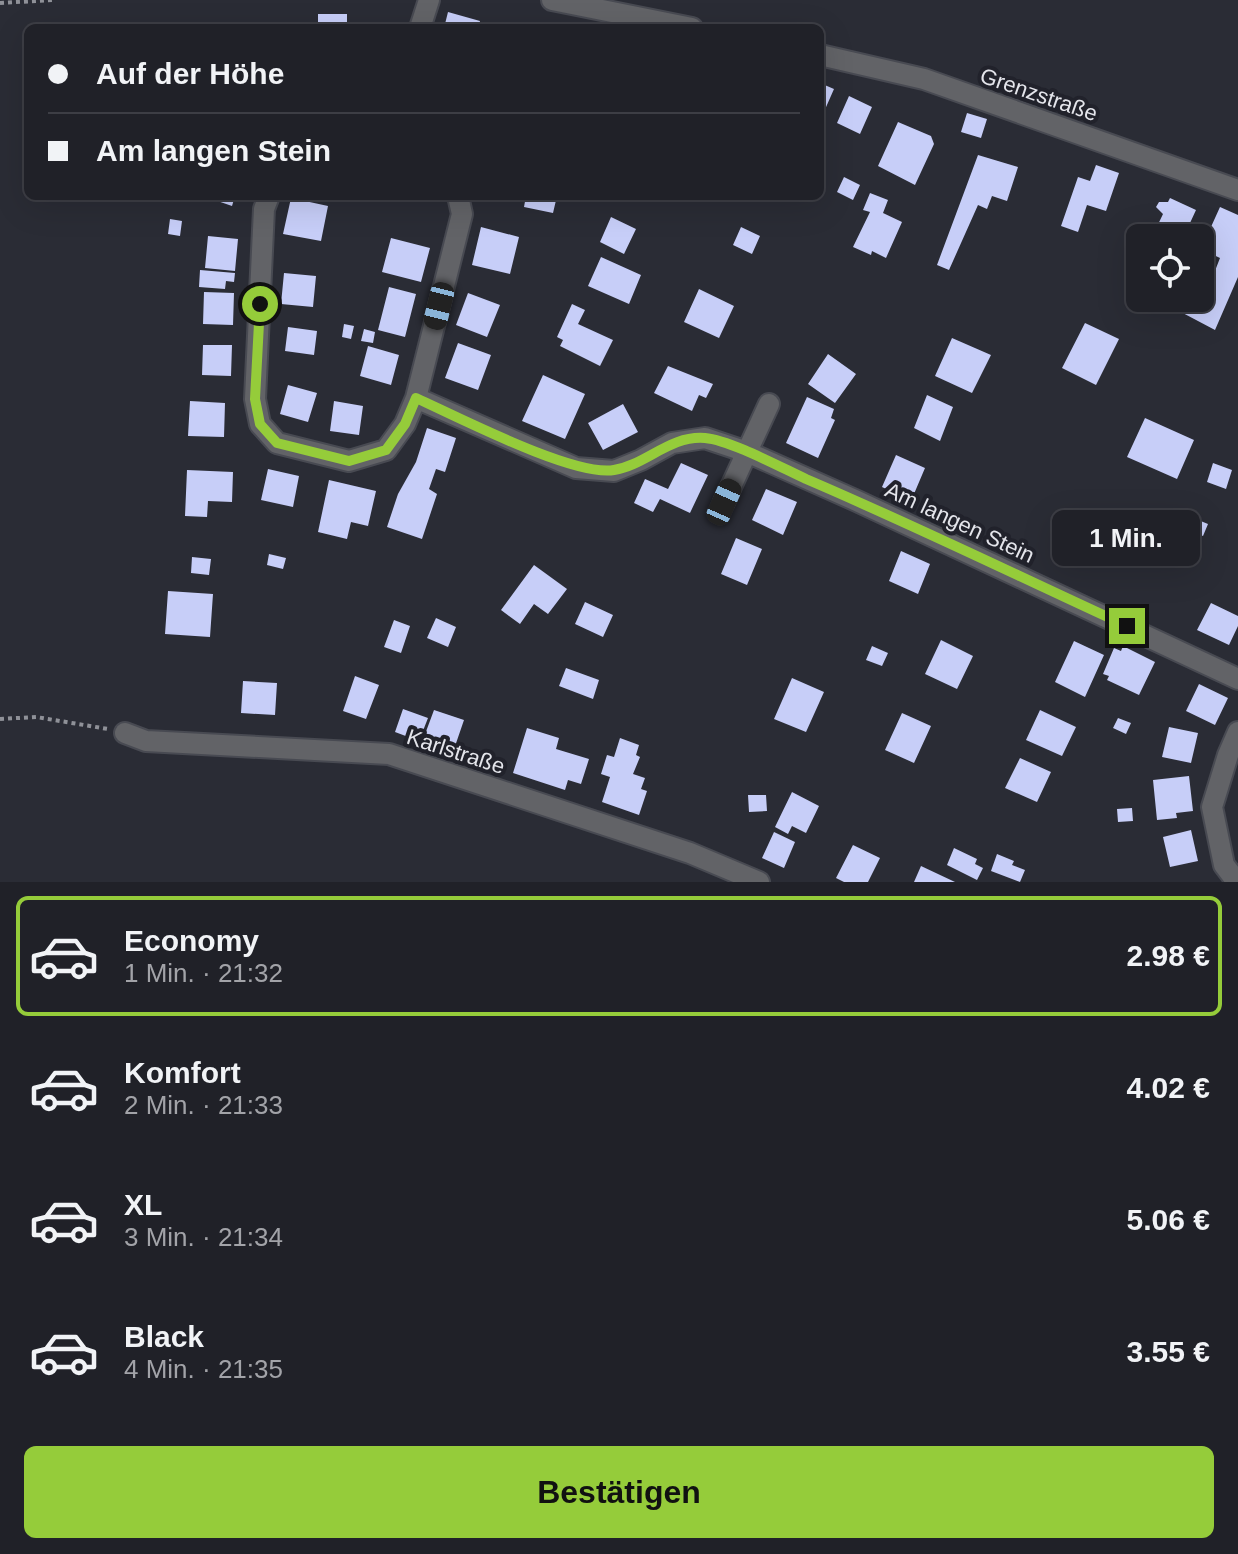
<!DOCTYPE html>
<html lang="de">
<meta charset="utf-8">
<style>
:root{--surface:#202128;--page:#282930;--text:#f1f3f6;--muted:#a2a3a8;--line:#3d3e45;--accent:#95cc3a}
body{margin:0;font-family:Arial,sans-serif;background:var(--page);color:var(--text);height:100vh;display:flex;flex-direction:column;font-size:30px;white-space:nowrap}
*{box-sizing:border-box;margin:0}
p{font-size:26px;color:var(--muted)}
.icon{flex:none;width:44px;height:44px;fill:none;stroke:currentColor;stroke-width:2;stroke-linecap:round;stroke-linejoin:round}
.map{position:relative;height:882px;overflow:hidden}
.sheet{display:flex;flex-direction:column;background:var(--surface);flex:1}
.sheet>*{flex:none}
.hud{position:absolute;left:24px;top:24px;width:800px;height:176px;border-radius:12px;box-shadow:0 8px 32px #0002,0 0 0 2px var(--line);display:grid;align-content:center;height:176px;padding:0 24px;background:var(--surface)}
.tools{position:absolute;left:1126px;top:224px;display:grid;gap:16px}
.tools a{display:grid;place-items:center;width:88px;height:88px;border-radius:12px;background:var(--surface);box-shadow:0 8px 32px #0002,0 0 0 2px var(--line);font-size:40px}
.end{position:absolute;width:36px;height:36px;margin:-18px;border:10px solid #95cc3a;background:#111;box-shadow:0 0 0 4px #111}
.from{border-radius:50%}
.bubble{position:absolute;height:56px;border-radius:12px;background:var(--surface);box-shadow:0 8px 32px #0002,0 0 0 2px var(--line);font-size:26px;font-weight:700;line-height:56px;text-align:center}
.car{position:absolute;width:24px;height:48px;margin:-24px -12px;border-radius:10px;box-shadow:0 0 6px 2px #0007;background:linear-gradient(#222 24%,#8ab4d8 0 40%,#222 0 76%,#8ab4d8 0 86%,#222 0)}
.hud b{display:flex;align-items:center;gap:28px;height:76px;font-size:30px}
.hud b+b{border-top:2px solid var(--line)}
.hud i{width:20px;height:20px;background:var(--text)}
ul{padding:14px 0 0;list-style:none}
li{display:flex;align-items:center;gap:24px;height:120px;margin:0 16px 12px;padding:0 8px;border:4px solid transparent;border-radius:12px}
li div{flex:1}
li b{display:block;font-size:30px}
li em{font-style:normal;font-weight:700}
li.on{border-color:var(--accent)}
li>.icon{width:72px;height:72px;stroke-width:1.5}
.action{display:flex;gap:16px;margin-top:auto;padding:16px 24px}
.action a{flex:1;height:92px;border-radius:12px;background:var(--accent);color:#111;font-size:32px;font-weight:700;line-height:92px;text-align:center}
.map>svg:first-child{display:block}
.building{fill:#c7cef8}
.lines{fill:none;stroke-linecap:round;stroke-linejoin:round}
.minor-casing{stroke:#484a52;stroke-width:24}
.path{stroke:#8f9198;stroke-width:4;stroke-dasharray:4 4;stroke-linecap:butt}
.minor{stroke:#626367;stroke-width:20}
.route{stroke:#95cc3a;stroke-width:10}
.labels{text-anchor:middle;stroke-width:8;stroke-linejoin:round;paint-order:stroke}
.street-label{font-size:22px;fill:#e4e5eb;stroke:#21222b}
</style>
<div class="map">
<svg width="1238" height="882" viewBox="0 0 1238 882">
<rect width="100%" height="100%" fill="#2a2c35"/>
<path class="building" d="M448,12L480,21L478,28H444Z
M318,14H347V28H318Z
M820,83L834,89L823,114L820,113Z
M849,96L872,107L860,134L837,123Z
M967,113L987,119L981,138L961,132Z
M898,122L931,136L934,144L915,185L878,166Z
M978,155L1018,167L1007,201L992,196L987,209L978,205L949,270L937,265Z
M1096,165L1119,173L1106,211L1087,205L1078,232L1061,226L1078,177L1090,181Z
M844,177L860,185L853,200L837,192Z
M870,193L888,200L883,213L902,222L886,258L872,251L871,255L853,247L870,212L863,210Z
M203,196H235L232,206Z
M526,196H557L553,213L524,207Z
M291,198L328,206L321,241L283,234Z
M1170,198L1196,210L1190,223L1193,225L1187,237L1184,235L1183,238H1155L1152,237L1163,214L1156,207L1159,202H1168Z
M1220,207L1238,215V277L1215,330L1179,311L1184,298H1200V270L1213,276L1220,258L1201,249Z
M611,217L636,229L624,254L600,242Z
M170,219L182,221L180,236L168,234Z
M481,227L519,237L510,274L472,265Z
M741,227L760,236L752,254L733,245Z
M208,236L238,239L235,271L205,268Z
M391,238L430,248L421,282L382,272Z
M601,257L641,275L629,304L588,286Z
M200,270L235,273L234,282L226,281L225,289L199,287Z
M284,273L316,276L313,307L281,304Z
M389,287L416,294L405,337L378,330Z
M699,289L734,306L719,338L684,322Z
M204,292L234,293L233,325L203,324Z
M468,293L500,305L487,337L456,325Z
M572,304L585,310L578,324L613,340L600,366L560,346L563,340L557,337Z
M1085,323L1119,339L1096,385L1062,368Z
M344,324L354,326L351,339L342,337Z
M288,327L317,331L314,355L285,351Z
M364,329L375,332L373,343L361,341Z
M952,338L991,355L972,393L935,376Z
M458,343L491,355L478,390L445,378Z
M203,345H232L231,376L202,375Z
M368,346L399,355L391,385L360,376Z
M828,354L856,374L835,403L808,384Z
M668,366L713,384L706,398L699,395L692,411L654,393Z
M543,375L585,394L565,439L522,421Z
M288,385L317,393L308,422L280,414Z
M927,395L953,407L940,441L914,428Z
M807,397L834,409L831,418L835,420L818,458L786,443Z
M190,401L225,403L224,437L188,436Z
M334,401L363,406L359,435L330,431Z
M623,404L638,432L603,450L588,423Z
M1145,418L1194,440L1177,479L1127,457Z
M427,428L456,438L445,472L436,469L429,489L437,494L422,539L387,527L398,494L416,462Z
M896,455L925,468L911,501L882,487Z
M681,463L708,475L690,513L660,499L653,512L634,503L645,479L668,489Z
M1213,463L1232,470L1226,489L1207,482Z
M268,469L299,476L293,507L261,500Z
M187,470L233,472L232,502L208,501L207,517L185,516Z
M329,480L376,491L368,526L351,522L347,539L318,532Z
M766,489L797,502L783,535L752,520Z
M1186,515L1208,524L1203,536L1181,527Z
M736,538L762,549L747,585L721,574Z
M901,551L930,564L918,594L889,581Z
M269,554L286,558L283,569L267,565Z
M192,557L211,559L209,575L191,573Z
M534,565L567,589L548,614L534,604L520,624L501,610Z
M168,591L213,594L210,637L165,634Z
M585,602L613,615L603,637L575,624Z
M1211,603L1238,616V626L1229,645L1197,630Z
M436,618L456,627L448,647L427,638Z
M394,620L410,626L401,653L384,647Z
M941,640L973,656L957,689L925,674Z
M1074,641L1104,655L1085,697L1055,682Z
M872,646L888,653L882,666L866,660Z
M1123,646L1155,662L1139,695L1107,680L1109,676L1103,674L1114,648L1121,651Z
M566,668L599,680L593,699L559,686Z
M355,676L379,685L366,719L343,711Z
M792,678L824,692L806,732L774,719Z
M243,681L277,683L275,715L241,713Z
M1199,684L1228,698L1215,725L1186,711Z
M403,709L428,718L419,741L395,732Z
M434,710L464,720L452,755L421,745Z
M1040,710L1076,727L1062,756L1026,740Z
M902,713L931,726L914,763L885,750Z
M1118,718L1131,723L1126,734L1113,728Z
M1169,727L1198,733L1191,763L1162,757Z
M527,728L559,738L556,749L589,759L581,784L568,780L565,790L513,773Z
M620,738L639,745L636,755L640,757L633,774L645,778L641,789L647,791L639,815L602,802L610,777L601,774L607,755L614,757Z
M1020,758L1051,772L1037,802L1005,788Z
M1189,776L1193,811L1176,813L1177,818L1157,820L1153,780Z
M792,792L819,806L806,833L792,826L788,834L775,827Z
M748,795H766L767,811L749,812Z
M1132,808L1133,821L1118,822L1117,809Z
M1191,830L1198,861L1170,867L1163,837Z
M774,832L795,842L784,868L762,858Z
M853,845L880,858L868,882H844L836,878Z
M954,848L977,859L975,864L983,868L977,880L947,865Z
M997,854L1014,861L1012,865L1025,870L1020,882L991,871Z
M921,866L955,882H914Z"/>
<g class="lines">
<defs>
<path id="minor" d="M552,0L692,28
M420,28L429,0
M820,55L924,79L1238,190
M269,196L264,209L255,399L260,424L277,443L349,461L386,450L405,424L416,398L462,214L458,196
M416,398L576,468L614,471L641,460L672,443L705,438L747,452L857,501L1238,679
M724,502L769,404
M125,733L146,741L389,754L690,853L759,882
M1237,882L1224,865L1212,807L1228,755L1238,732"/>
</defs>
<use href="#minor" class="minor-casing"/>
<path class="path" d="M0,3L53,0
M0,719L36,717L108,729"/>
<use href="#minor" class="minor"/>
</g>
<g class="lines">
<path class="route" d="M260,304L255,399L260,424L277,443L349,461L386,450L405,424L416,398C458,417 574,477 614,470C646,465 670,435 705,438C730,440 782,468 806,479C914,525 1020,577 1127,626"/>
</g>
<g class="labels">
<g class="street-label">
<text transform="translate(1039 94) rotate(19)" y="8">Grenzstraße</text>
<text transform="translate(960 522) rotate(25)" y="8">Am langen Stein</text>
<text transform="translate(456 751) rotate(18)" y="8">Karlstraße</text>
</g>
</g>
</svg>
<div class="tools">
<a><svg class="icon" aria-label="locate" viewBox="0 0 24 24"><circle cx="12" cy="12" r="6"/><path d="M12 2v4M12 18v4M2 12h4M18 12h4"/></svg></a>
</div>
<i class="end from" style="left:260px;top:304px"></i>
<i class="end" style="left:1127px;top:626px"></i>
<div class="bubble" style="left:1052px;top:510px;width:148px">1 Min.</div>
<i class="car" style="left:439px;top:306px;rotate:194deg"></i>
<i class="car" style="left:724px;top:502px;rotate:24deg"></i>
<div class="hud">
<b><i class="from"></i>Auf der Höhe</b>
<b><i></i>Am langen Stein</b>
</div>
</div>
<section class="sheet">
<ul>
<li class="on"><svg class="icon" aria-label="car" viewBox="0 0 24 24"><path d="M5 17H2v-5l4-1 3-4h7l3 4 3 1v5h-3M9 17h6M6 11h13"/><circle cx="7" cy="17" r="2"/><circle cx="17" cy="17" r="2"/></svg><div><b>Economy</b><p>1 Min. · 21:32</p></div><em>2.98 €</em></li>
<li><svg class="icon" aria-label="car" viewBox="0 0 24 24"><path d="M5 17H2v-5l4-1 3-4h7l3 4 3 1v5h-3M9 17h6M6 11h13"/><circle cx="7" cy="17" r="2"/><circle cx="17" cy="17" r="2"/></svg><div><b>Komfort</b><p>2 Min. · 21:33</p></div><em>4.02 €</em></li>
<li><svg class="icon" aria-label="car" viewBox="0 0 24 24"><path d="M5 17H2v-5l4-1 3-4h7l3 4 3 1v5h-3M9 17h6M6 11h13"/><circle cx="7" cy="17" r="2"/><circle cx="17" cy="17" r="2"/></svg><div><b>XL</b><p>3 Min. · 21:34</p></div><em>5.06 €</em></li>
<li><svg class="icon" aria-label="car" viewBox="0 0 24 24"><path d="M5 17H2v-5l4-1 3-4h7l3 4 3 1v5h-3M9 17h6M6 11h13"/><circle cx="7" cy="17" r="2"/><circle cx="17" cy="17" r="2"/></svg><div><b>Black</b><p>4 Min. · 21:35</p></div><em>3.55 €</em></li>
</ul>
<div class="action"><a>Bestätigen</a></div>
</section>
